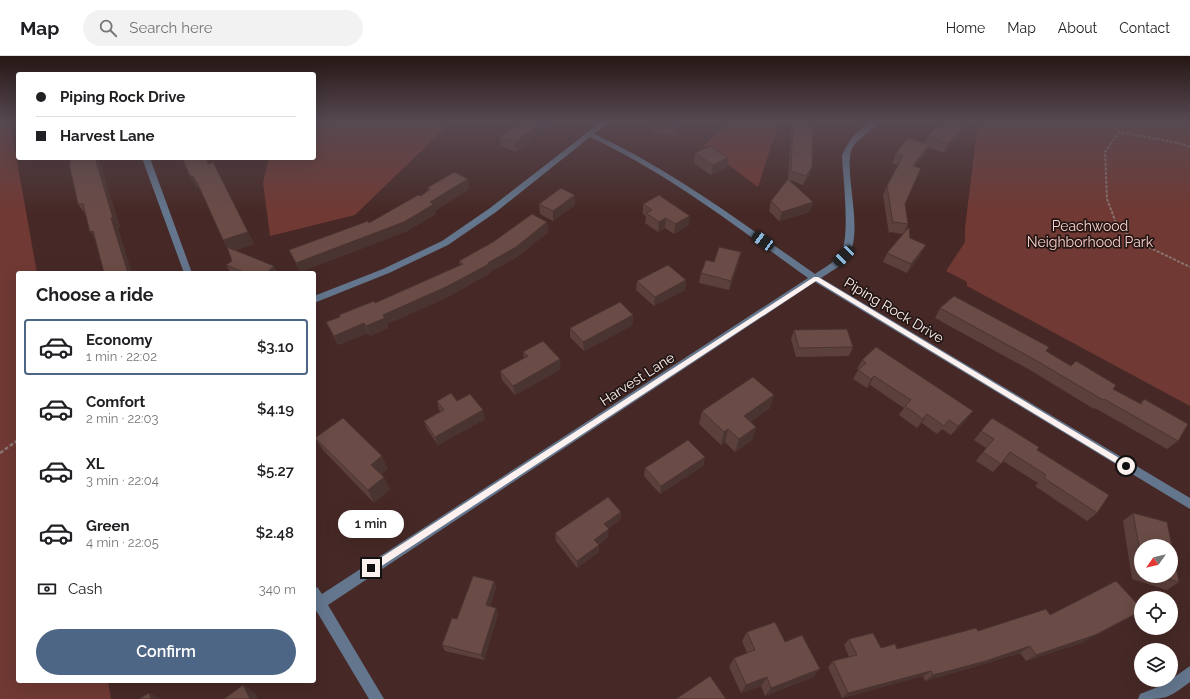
<!DOCTYPE html>
<meta charset="utf-8">
<style>
:root{--surface:#fff;--page:#f2f2f2;--text:#202124;--muted:#757577;--line:#e0e0e0;--accent:#4e6685}
body{margin:0;font-family:Raleway,sans-serif;background:var(--page);color:var(--text);height:100vh;display:flex;flex-direction:column;font-size:15px;white-space:nowrap}
*{box-sizing:border-box;margin:0}
p{font-size:13px;color:var(--muted)}
.icon{flex:none;width:22px;height:22px;fill:none;stroke:currentColor;stroke-width:2;stroke-linecap:round;stroke-linejoin:round}
.map{position:relative;flex:1;overflow:hidden}
.side{position:absolute;left:16px;top:215px;width:300px;height:412px;display:flex;flex-direction:column;background:var(--surface);border-radius:4px;box-shadow:0 4px 16px #0002}
.side>*{flex:none}
.banner{position:absolute;left:16px;top:16px;width:300px;height:88px;border-radius:4px;box-shadow:0 4px 16px #0002;display:grid;align-content:center;height:88px;padding:0 20px;background:var(--surface)}
.needle{width:26px;rotate:236deg}
.buttons{position:absolute;left:1134px;top:483px;display:grid;gap:8px}
.buttons a{display:grid;place-items:center;width:44px;height:44px;border-radius:50%;background:var(--surface);box-shadow:0 4px 16px #0002;font-size:20px}
.end{position:absolute;width:18px;height:18px;margin:-9px;border:5px solid #fdf1ef;background:#111;box-shadow:0 0 0 2px #111}
.from{border-radius:50%}
.bubble{position:absolute;height:28px;border-radius:14px;background:var(--surface);box-shadow:0 4px 16px #0002;font-size:13px;font-weight:600;line-height:28px;text-align:center}
.car{position:absolute;width:12px;height:24px;margin:-12px -6px;border-radius:5px;box-shadow:0 0 3px 1px #0007;background:linear-gradient(#222 24%,#8ab4d8 0 40%,#222 0 76%,#8ab4d8 0 86%,#222 0)}
.banner b{display:flex;align-items:center;gap:14px;height:38px;font-size:15px}
.banner b+b{border-top:1px solid var(--line)}
.banner i{width:10px;height:10px;background:var(--text)}
ul{padding:0;list-style:none}
li{display:flex;align-items:center;gap:12px;height:56px;margin:0 8px 6px;padding:0 12px;border:2px solid transparent;border-radius:4px}
li div{flex:1}
li b{display:block;font-size:15px}
li em{font-style:normal;font-weight:600}
li.selected{border-color:var(--accent)}
li>.icon{width:36px;height:36px;stroke-width:1.5}
h2{padding:0 20px;font-size:18px;line-height:48px}
.pay{display:flex;align-items:center;gap:10px;height:44px;padding:0 20px;font-size:15px}
.pay p{margin-inline-start:auto}
.cta{display:flex;gap:8px;margin-top:auto;padding:8px 20px}
.cta a{flex:1;height:46px;border-radius:24px;background:var(--accent);color:#fff;font-size:16px;font-weight:600;line-height:46px;text-align:center}
header{display:flex;align-items:center;gap:24px;box-sizing:border-box;height:56px;padding:0 20px;background:var(--surface);border-bottom:1px solid var(--line)}
header strong{font-size:19px}
nav{display:flex;gap:22px;margin-inline-start:auto;font-size:14px}
.search{width:280px;height:36px;background:var(--page);display:flex;align-items:center;gap:10px;box-sizing:border-box;padding:0 14px;border-radius:22px;color:var(--muted);font-size:15px}
.map>svg:first-child{display:block}
.green{fill:#703933}
.lines{fill:none;stroke-linecap:round;stroke-linejoin:round}
.path-far1{stroke:#8a7471;stroke-width:2;stroke-dasharray:3 1.5;stroke-linecap:butt}
.path{stroke:#8a7471;stroke-width:2.5;stroke-dasharray:4 2;stroke-linecap:butt}
.minor{fill:#63768d;fill-rule:evenodd}
.wall{fill:#5b403c;fill-rule:evenodd}
.shaded-wall{fill:#4a3431}
.building{fill:#6a4b46;stroke:#4a3431}
.route{fill:#fdf1ef}
.labels{text-anchor:middle;stroke-width:3.5;stroke-linejoin:round;paint-order:stroke}
.park-label{font-size:14px;fill:#fbd0c9;stroke:#231614}
.street-label{font-size:14px;fill:#fdf1ef;stroke:#231614}
</style>
<header>
<strong>Map</strong>
<div class="search"><svg class="icon" aria-label="search" viewBox="0 0 24 24"><circle cx="10" cy="10" r="6"/><path d="M15 15l6 6"/></svg>Search here</div>
<nav><a>Home</a><a>Map</a><a>About</a><a>Contact</a></nav>
</header>
<div class="map">
<svg width="1190" height="643" viewBox="0 0 1190 643">
<rect width="100%" height="100%" fill="#462926"/>
<path class="green" d="M0,66H10L37,217H18V625H108L111,643H0Z
M314,66H451L355,159L270,180L263,127L269,102H314Z
M728,66H779L758,131L703,90Z
M978,66H1190V350L967,230V226L946,215L965,186V172Z"/>
<g class="lines">
<path class="path-far1" d="M1110,66L1119,76
M1190,91L1183,88L1119,76L1105,96L1107,143L1118,172L1140,187L1190,211"/>
<path class="path" d="M0,397L18,384"/>
<path class="minor" d="M601,66H608L594,78C674,115 743,168 815,218C823,212 834,207 840,199C851,183 843,122 842,100C847,86 862,66 878,66C871,78 852,83 850,100C847,128 863,177 848,201C842,210 830,216 821,222L1190,442V453L815,226L328,549L384,643H369L314,551V530L318,532L322,538L808,222C738,172 669,118 590,81L496,156L448,189L389,217L314,247V240L383,213L442,185L490,152Z
M142,102H150L192,217H184Z
M1190,610V626C1167,643 1167,643 1138,643L1140,638L1163,629Z"/>
</g>
<path class="wall" d="M520,66H556L516,96L501,90L500,81Z
M654,66H679L675,80L653,77Z
M793,66H822L813,76L812,111L809,120L803,129L790,124L810,156L779,165L769,155L771,145L788,123L791,74Z
M964,75L944,97L928,91L925,98L915,110L917,122L905,148L908,168L905,175L910,182L921,198L907,217L883,206L887,197L903,178L890,176L889,178L883,139L887,130L898,109L892,107L896,97L925,87L928,80Z
M695,97L727,112L711,119L694,107Z
M69,102H98L120,171L94,182L85,158L78,148Z
M208,107L254,188L234,194L278,217H231L226,209L232,205L228,192L223,184L203,137L202,138L198,131L197,132L190,120Z
M427,132L469,133L435,155L436,158L407,175L300,216L289,194L369,167L421,140L428,135Z
M539,148L575,149L553,165L540,158Z
M643,148L689,169L674,178L665,172L658,176L645,167L646,160L643,158Z
M547,166L548,176L517,201L490,216V217L450,240L387,268L388,272L370,280L368,277L338,289L331,276L326,266L375,247L460,209L459,205Z
M741,196L739,206L729,234L699,227L701,217L714,206Z
M686,224L685,234L654,250L636,234L637,225Z
M940,252L1046,295L1071,310L1139,348L1144,343L1178,385L1167,393L1095,352L1094,353L1030,314L935,262Z
M633,269L584,295L570,281V272Z
M794,274L853,291L849,300L796,301L791,283Z
M523,296L561,313L515,339L502,324L500,315L524,302Z
M862,304L973,355L966,364L951,379L942,373L937,378L922,367L917,372L899,359L904,352L870,329L867,332L853,323L858,314L857,313Z
M437,345H457L485,363L438,389L427,373L424,365L441,355L439,354Z
M770,352L750,366L756,371L752,384L735,396L725,386L721,389L699,368L702,355Z
M981,375L1037,394L1097,457L1087,465L1035,430L1038,427L1003,405L993,416L976,405L986,392L974,384Z
M315,382L388,413L381,418L390,433L374,447L323,394Z
M705,401L703,410L660,438L644,420L645,412Z
M621,456L620,464L608,473V481L598,489L599,496L577,512L556,485L555,477Z
M1133,457L1179,526L1167,534L1132,523L1123,465ZM1141,490L1171,520H1141Z
M494,525L496,532L490,550L496,552L498,558L484,604L445,595L442,589L457,563Z
M1050,559L1084,586L1026,605L1020,597L977,610L925,625L923,620L842,642L828,611L833,605L849,601L844,589L849,583L881,592L897,593Z
M747,576L785,586L820,613L813,621L765,640L761,630L741,637L729,611L734,602L747,597L742,585Z"/>
<path class="shaded-wall" d="M543,66H556L516,96L515,86Z
M678,66H679L675,80L676,70Z
M816,66H822L811,78L813,69Z
M968,66L964,75L944,97L948,88Z
M929,89L925,98L909,119L913,110Z
M95,102H98L120,171L118,172L132,217H127Z
M728,102L727,112L711,119L713,109Z
M812,111L809,120L803,129L806,120Z
M219,118L254,188L230,196L223,184Z
M190,120H193L197,126L204,137L202,138L198,131L197,132Z
M468,123L469,133L435,155L436,158L407,175L300,216L296,207L430,146Z
M575,139V149L553,165V155Z
M813,146L810,156L779,165L782,156Z
M690,160L689,169L674,178L675,168Z
M666,162L665,172L658,176L659,166Z
M547,166L548,176L517,201L490,216V217L450,240L387,268L388,272L370,280L366,270L383,259L488,207Z
M93,175L97,186L90,176Z
M926,189L921,198L907,217L911,208Z
M741,196L739,206L729,234L731,225Z
M274,210L278,217H266Z
M686,224L685,234L654,250L655,241Z
M633,259V269L584,295L583,286Z
M364,267L368,277L338,289L334,280Z
M560,303L561,313L515,339L513,330Z
M874,320L870,329L867,332L871,323Z
M774,339L770,352L740,373L744,360Z
M483,354L485,363L438,389L435,381Z
M973,355L966,364L951,379L958,370Z
M927,358L922,367L917,372L923,363Z
M756,371L752,384L735,396L739,383Z
M728,373L725,386L721,389L724,376Z
M382,400L388,413L378,421L371,409Z
M705,401L703,410L660,438L661,430Z
M384,421L390,433L374,447L368,434Z
M621,456L620,464L604,476V468Z
M609,473L608,481L594,491V484Z
M599,489V496L577,512V505Z
M494,525L496,532L489,556L486,549Z
M496,552L498,558L484,604L481,599Z
M1131,561L1084,586L1026,605L1036,599Z
M1030,590L1020,597L977,610L925,625L933,619Z
M820,613L813,621L765,640L771,632Z
M931,615L923,620L842,642L848,637Z
M767,621L761,630L741,637L746,629Z
M243,629L255,637L258,643H250Z
M149,637L160,642V643H151Z"/>
<path class="building" d="M520,66H543L515,86L500,81Z
M654,66H678L676,70L654,67Z
M793,66H816L813,69L812,111L806,120L791,115Z
M942,66H968L948,88L928,80Z
M908,82L929,89L913,110L921,112L905,148L908,168L894,166L893,168L887,130L903,100L896,97Z
M710,90L728,102L713,109L695,97Z
M69,102H95L113,162H111L127,214V217H104L93,175L90,176L83,148H78L69,108H71Z
M182,102H206L208,108L213,106L248,176L223,184L197,126H196L193,120H190Z
M454,116L468,123L430,146L434,148L404,166L296,207L289,194L368,165L369,167L418,139L421,140L430,133L427,132Z
M788,123L813,146L782,156L771,145Z
M561,132L575,139L553,155L539,148Z
M659,139L690,160L675,168L666,162L659,166L646,157L652,154L643,148Z
M532,158L547,166L516,191L488,207L489,208L448,230L383,259L385,262L366,270L364,267L334,280L326,266L340,261L339,259L374,245L375,247L463,208L459,205L493,186Z
M909,171L910,182L926,189L911,208L887,197Z
M227,191L274,210L266,217H246L226,209L232,205Z
M719,191L741,196L731,225L701,217L706,204L714,206Z
M668,209L686,224L655,241L637,225Z
M954,240L1049,291L1046,295L1071,310L1076,305L1116,329L1113,333L1141,348L1144,343L1188,368L1178,385L1104,343L1103,344L1037,305L940,252Z
M620,246L633,259L583,286L570,272Z
M847,273L853,291L799,292L794,274Z
M543,285L560,303L513,330L500,315L528,300L523,296Z
M876,291L973,355L958,370L949,364L944,370L927,358L923,363L905,350L911,344L874,320L871,323L858,314L866,307L862,304Z
M753,321L774,339L744,360L756,371L739,383L728,373L724,376L702,355Z
M451,337L457,345L470,338L483,354L435,381L424,365L444,354L437,345Z
M343,362L382,400L371,409L384,421L368,434L315,382Z
M992,362L1039,391L1037,394L1109,439L1097,457L1044,422L1046,419L1010,396L1001,408L983,396L994,383L981,375Z
M688,384L705,401L661,430L645,412Z
M608,441L621,456L604,468L609,473L594,484L599,489L577,505L555,477Z
M1133,457L1167,466L1179,526L1157,520H1171V490H1141V502Z
M473,520L494,525L486,549L496,552L481,599L442,589L452,562L457,563Z
M1116,525L1141,552V555L1095,579L1036,599L1030,590L986,605L933,619L931,615L848,637L833,605L857,599L849,583L873,577L881,592L895,588L897,593L976,572L978,575L1046,553L1050,559Z
M775,566L785,586L802,579L820,613L771,632L767,621L746,629L734,602L755,594L747,576Z
M710,620L726,643H676Z
M243,629L250,643H224Z
M149,637L151,643H139Z"/>
<linearGradient id="sky" x2="0" y2="1"><stop stop-color="#261715"/><stop offset="0.42" stop-color="#574952"/><stop offset="1" stop-color="#574952" stop-opacity="0"/></linearGradient>
<rect width="1190" height="156" fill="url(#sky)"/>
<path class="route" d="M814,221H818L1129,408V412H1124L816,225L374,515H368V510Z"/>
<g class="labels">
<g class="park-label">
<text x="1090" y="175">Peachwood<tspan x="1090" dy="16">Neighborhood Park</tspan></text>
</g>
<g class="street-label">
<text transform="translate(894 254) rotate(31)" y="5">Piping Rock Drive</text>
<text transform="translate(637 323) rotate(-33)" y="5">Harvest Lane</text>
</g>
</g>
</svg>
<div class="buttons">
<a><svg class="needle" viewBox="-14 -14 28 28"><path d="M0-13l5 13h-10z" fill="#e53935"/><path d="M0 13l5-13h-10z" fill="#757577"/></svg></a>
<a><svg class="icon" aria-label="locate" viewBox="0 0 24 24"><circle cx="12" cy="12" r="6"/><path d="M12 2v4M12 18v4M2 12h4M18 12h4"/></svg></a>
<a><svg class="icon" aria-label="layers" viewBox="0 0 24 24"><path d="M12 4l9 5-9 5-9-5zM3 14l9 5 9-5"/></svg></a>
</div>
<i class="end from" style="left:1126px;top:410px"></i>
<i class="end" style="left:371px;top:512px"></i>
<div class="bubble" style="left:338px;top:454px;width:66px">1 min</div>
<i class="car" style="left:763px;top:185px;rotate:306deg"></i>
<i class="car" style="left:844px;top:200px;rotate:224deg"></i>
<div class="banner">
<b><i class="from"></i>Piping Rock Drive</b>
<b><i></i>Harvest Lane</b>
</div>
<section class="side">
<h2>Choose a ride</h2>
<ul>
<li class="selected"><svg class="icon" aria-label="car" viewBox="0 0 24 24"><path d="M5 17H2v-5l4-1 3-4h7l3 4 3 1v5h-3M9 17h6M6 11h13"/><circle cx="7" cy="17" r="2"/><circle cx="17" cy="17" r="2"/></svg><div><b>Economy</b><p>1 min · 22:02</p></div><em>$3.10</em></li>
<li><svg class="icon" aria-label="car" viewBox="0 0 24 24"><path d="M5 17H2v-5l4-1 3-4h7l3 4 3 1v5h-3M9 17h6M6 11h13"/><circle cx="7" cy="17" r="2"/><circle cx="17" cy="17" r="2"/></svg><div><b>Comfort</b><p>2 min · 22:03</p></div><em>$4.19</em></li>
<li><svg class="icon" aria-label="car" viewBox="0 0 24 24"><path d="M5 17H2v-5l4-1 3-4h7l3 4 3 1v5h-3M9 17h6M6 11h13"/><circle cx="7" cy="17" r="2"/><circle cx="17" cy="17" r="2"/></svg><div><b>XL</b><p>3 min · 22:04</p></div><em>$5.27</em></li>
<li><svg class="icon" aria-label="car" viewBox="0 0 24 24"><path d="M5 17H2v-5l4-1 3-4h7l3 4 3 1v5h-3M9 17h6M6 11h13"/><circle cx="7" cy="17" r="2"/><circle cx="17" cy="17" r="2"/></svg><div><b>Green</b><p>4 min · 22:05</p></div><em>$2.48</em></li>
</ul>
<div class="pay"><svg class="icon" aria-label="cash" viewBox="0 0 24 24"><path d="M3 7h18v10H3z"/><circle cx="12" cy="12" r="2"/></svg>Cash<p>340 m</p></div>
<div class="cta"><a>Confirm</a></div>
</section>
</div>
